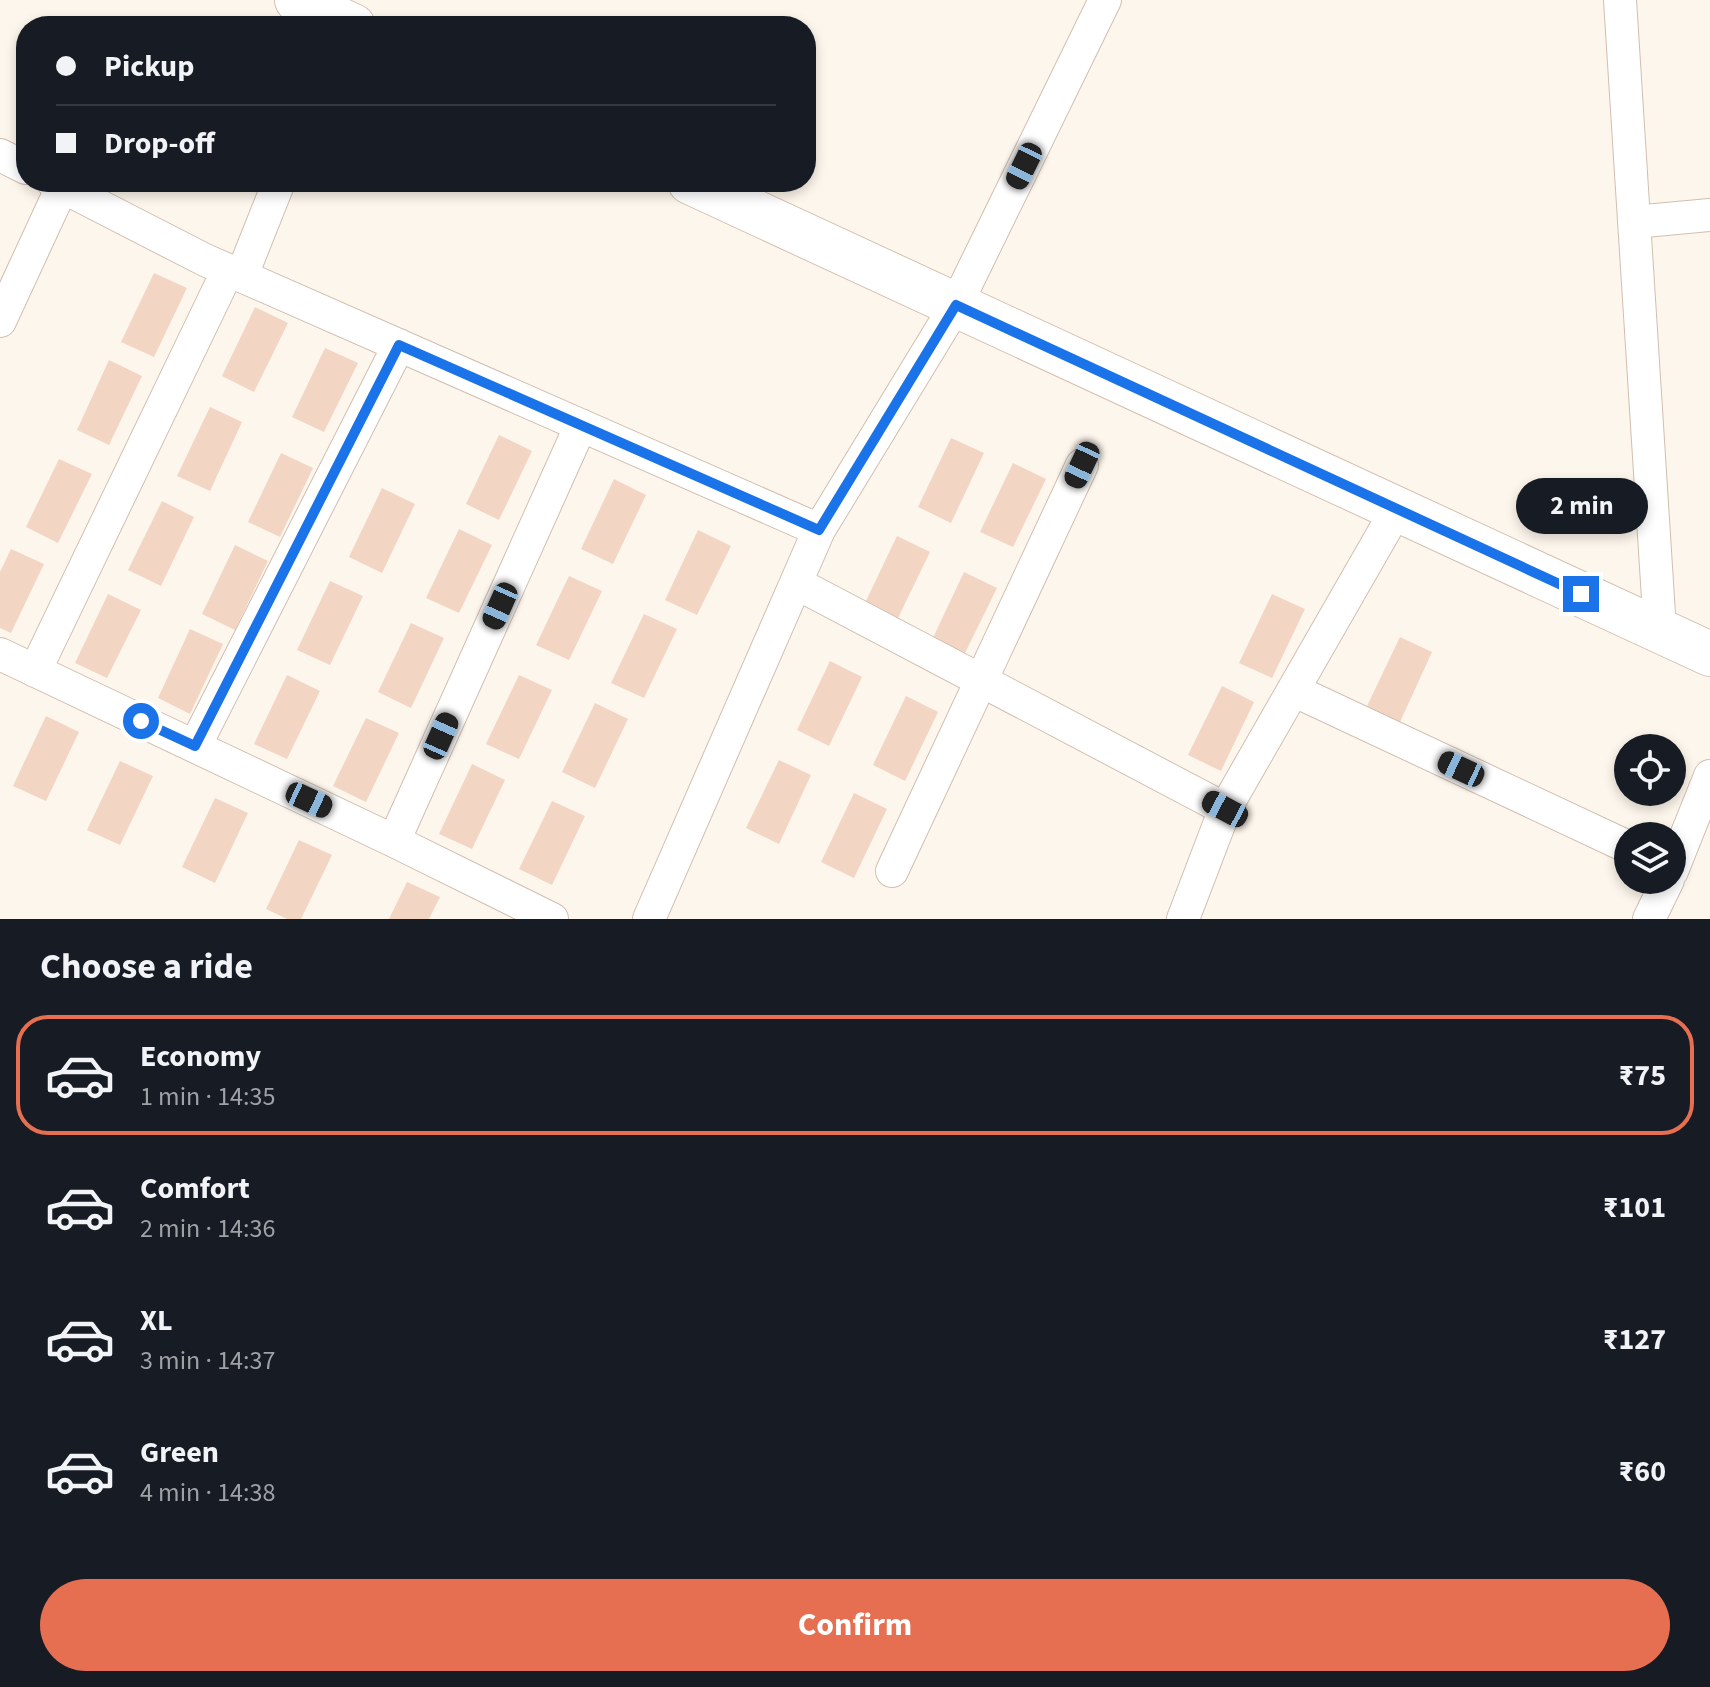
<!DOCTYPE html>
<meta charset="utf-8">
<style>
:root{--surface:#171b24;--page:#20242c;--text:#f1f3f6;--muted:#9ea1a6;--line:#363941;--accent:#e76f51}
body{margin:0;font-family:"Source Sans 3",sans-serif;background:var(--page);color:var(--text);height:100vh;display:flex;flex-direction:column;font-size:30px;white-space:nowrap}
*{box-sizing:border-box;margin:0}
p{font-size:26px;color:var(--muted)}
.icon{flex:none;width:44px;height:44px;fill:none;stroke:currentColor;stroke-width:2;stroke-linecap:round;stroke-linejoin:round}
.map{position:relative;height:919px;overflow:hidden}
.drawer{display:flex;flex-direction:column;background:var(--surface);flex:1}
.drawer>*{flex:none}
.top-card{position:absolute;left:16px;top:16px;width:800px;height:176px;border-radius:32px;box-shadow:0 4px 12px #0003;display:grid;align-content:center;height:176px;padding:0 40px;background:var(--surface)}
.controls{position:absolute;left:1614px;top:734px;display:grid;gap:16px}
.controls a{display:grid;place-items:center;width:72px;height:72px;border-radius:50%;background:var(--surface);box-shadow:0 4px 12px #0003;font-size:40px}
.end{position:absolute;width:36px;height:36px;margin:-18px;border:10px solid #1a73e8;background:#fff;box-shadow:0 0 0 4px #fff}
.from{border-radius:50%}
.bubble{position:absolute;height:56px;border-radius:28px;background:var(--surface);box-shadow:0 4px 12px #0003;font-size:26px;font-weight:700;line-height:56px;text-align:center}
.car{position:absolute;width:24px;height:48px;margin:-24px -12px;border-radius:10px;box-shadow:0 0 6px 2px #0007;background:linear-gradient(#222 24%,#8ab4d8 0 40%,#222 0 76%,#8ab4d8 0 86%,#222 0)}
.top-card b{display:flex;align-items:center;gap:28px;height:76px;font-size:30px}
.top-card b+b{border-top:2px solid var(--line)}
.top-card i{width:20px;height:20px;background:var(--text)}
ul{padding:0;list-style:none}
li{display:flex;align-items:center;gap:24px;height:120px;margin:0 16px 12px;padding:0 24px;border:4px solid transparent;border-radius:32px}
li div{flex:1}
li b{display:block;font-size:30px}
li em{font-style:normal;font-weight:700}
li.active{border-color:var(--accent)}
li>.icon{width:72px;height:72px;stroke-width:1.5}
h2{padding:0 40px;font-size:36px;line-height:96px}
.action{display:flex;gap:16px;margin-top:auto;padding:16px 40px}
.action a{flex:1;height:92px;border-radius:48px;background:var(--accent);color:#fff;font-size:32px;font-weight:700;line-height:92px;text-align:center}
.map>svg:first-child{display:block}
.building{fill:#f3d5c3}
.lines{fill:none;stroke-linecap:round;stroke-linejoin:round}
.street-casing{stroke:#d1beb0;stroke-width:34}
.secondary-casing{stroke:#d6c0b0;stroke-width:46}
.street{stroke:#fff;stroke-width:32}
.secondary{stroke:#fff;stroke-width:44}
.route{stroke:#1a73e8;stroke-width:10}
</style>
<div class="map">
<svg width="1710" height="919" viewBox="0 0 1710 919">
<rect width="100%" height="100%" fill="#fdf6ec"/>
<path class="building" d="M154,273L187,288L154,357L121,342Z
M255,307L288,323L254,392L222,376Z
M325,348L358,363L324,432L292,417Z
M109,360L142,376L109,445L77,430Z
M210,407L242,422L210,491L177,476Z
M499,435L532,451L499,520L466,504Z
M951,438L984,453L951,523L918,507Z
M281,453L313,468L280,537L248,522Z
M59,459L92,474L58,543L26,527Z
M1013,463L1046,479L1013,547L980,532Z
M614,479L646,495L613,564L581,549Z
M382,488L415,504L382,573L349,557Z
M162,501L194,517L161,586L128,570Z
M459,529L492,545L459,613L426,598Z
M698,530L731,546L697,615L665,600Z
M897,536L930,552L897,620L864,605Z
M235,545L268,561L235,630L202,614Z
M11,549L44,564L11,633L0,628V572Z
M964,572L997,588L963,657L931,642Z
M569,576L602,591L569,660L536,645Z
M330,581L363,596L330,665L297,650Z
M108,594L141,610L107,678L75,663Z
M1272,594L1305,609L1272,678L1239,663Z
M644,614L677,629L644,698L611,683Z
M411,623L444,638L411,708L378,692Z
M190,629L223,644L190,714L158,698Z
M1400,637L1432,652L1400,722L1367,706Z
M830,661L862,677L829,746L797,730Z
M287,675L320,691L287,759L254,744Z
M519,675L552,690L519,759L486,744Z
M1222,686L1254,702L1221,771L1188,755Z
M906,696L938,712L905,781L873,765Z
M595,703L628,719L595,788L562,772Z
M46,716L79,732L46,801L13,786Z
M366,718L399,733L366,802L333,786Z
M779,760L811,775L779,844L746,828Z
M120,761L153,776L120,845L87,830Z
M472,764L505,780L472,849L439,834Z
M854,793L887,809L854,878L821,862Z
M215,798L248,813L215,883L182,867Z
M552,801L585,816L552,885L519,869Z
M299,840L332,855L301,919H287L266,909Z
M407,882L440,897L429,919H389Z"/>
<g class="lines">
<defs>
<path id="street" d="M1620,0L1660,630
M0,155L26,168
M53,182L205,260L819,530
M1634,222L1710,215
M242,275L279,182
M0,321L62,187
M796,583L1225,809L1397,509
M0,654L394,841L552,919
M35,671L228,270
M1293,690L1628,847
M195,746L399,345
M394,841L581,425
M892,871L1082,465
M1672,871L1710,776
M649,919L819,530L956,305L1105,0
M1183,919L1225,809
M1649,919L1668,880"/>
<path id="secondary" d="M297,0L353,26
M690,182L1710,654"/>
</defs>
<use href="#street" class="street-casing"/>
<use href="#secondary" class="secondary-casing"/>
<use href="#street" class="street"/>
<use href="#secondary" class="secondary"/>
</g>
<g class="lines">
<path class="route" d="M141,721L195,746L399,345L819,530L956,305L1581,594"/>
</g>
</svg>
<div class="controls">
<a><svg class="icon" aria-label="locate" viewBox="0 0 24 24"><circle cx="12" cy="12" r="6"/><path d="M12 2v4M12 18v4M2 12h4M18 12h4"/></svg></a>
<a><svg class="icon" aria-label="layers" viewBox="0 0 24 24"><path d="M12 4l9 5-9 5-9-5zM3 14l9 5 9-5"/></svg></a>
</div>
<i class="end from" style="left:141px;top:721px"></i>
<i class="end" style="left:1581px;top:594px"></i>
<div class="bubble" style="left:1516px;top:478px;width:132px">2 min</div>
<i class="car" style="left:1024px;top:166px;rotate:206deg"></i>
<i class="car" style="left:1082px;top:465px;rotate:205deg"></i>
<i class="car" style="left:500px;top:606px;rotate:204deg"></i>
<i class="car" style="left:441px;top:736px;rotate:24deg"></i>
<i class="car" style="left:1461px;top:769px;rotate:295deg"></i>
<i class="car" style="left:309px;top:800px;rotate:115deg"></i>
<i class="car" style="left:1225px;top:809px;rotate:298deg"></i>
<div class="top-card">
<b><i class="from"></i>Pickup</b>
<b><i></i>Drop-off</b>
</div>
</div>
<section class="drawer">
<h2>Choose a ride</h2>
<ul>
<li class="active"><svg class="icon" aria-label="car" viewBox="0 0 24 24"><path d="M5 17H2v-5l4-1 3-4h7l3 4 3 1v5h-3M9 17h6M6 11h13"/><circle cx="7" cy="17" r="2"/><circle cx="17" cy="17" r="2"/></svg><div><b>Economy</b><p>1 min · 14:35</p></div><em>₹75</em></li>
<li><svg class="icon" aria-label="car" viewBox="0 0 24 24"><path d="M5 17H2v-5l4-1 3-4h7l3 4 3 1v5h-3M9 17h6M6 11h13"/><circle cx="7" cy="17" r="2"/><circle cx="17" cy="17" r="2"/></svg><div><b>Comfort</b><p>2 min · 14:36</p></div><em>₹101</em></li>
<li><svg class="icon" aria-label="car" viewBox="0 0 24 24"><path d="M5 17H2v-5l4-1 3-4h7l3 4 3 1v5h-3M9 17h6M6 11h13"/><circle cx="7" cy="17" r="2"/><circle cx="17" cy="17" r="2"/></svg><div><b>XL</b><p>3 min · 14:37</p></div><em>₹127</em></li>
<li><svg class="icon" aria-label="car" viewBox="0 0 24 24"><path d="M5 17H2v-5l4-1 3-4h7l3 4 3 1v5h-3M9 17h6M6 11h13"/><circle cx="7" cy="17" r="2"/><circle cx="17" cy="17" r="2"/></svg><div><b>Green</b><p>4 min · 14:38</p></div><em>₹60</em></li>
</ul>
<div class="action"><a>Confirm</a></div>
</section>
